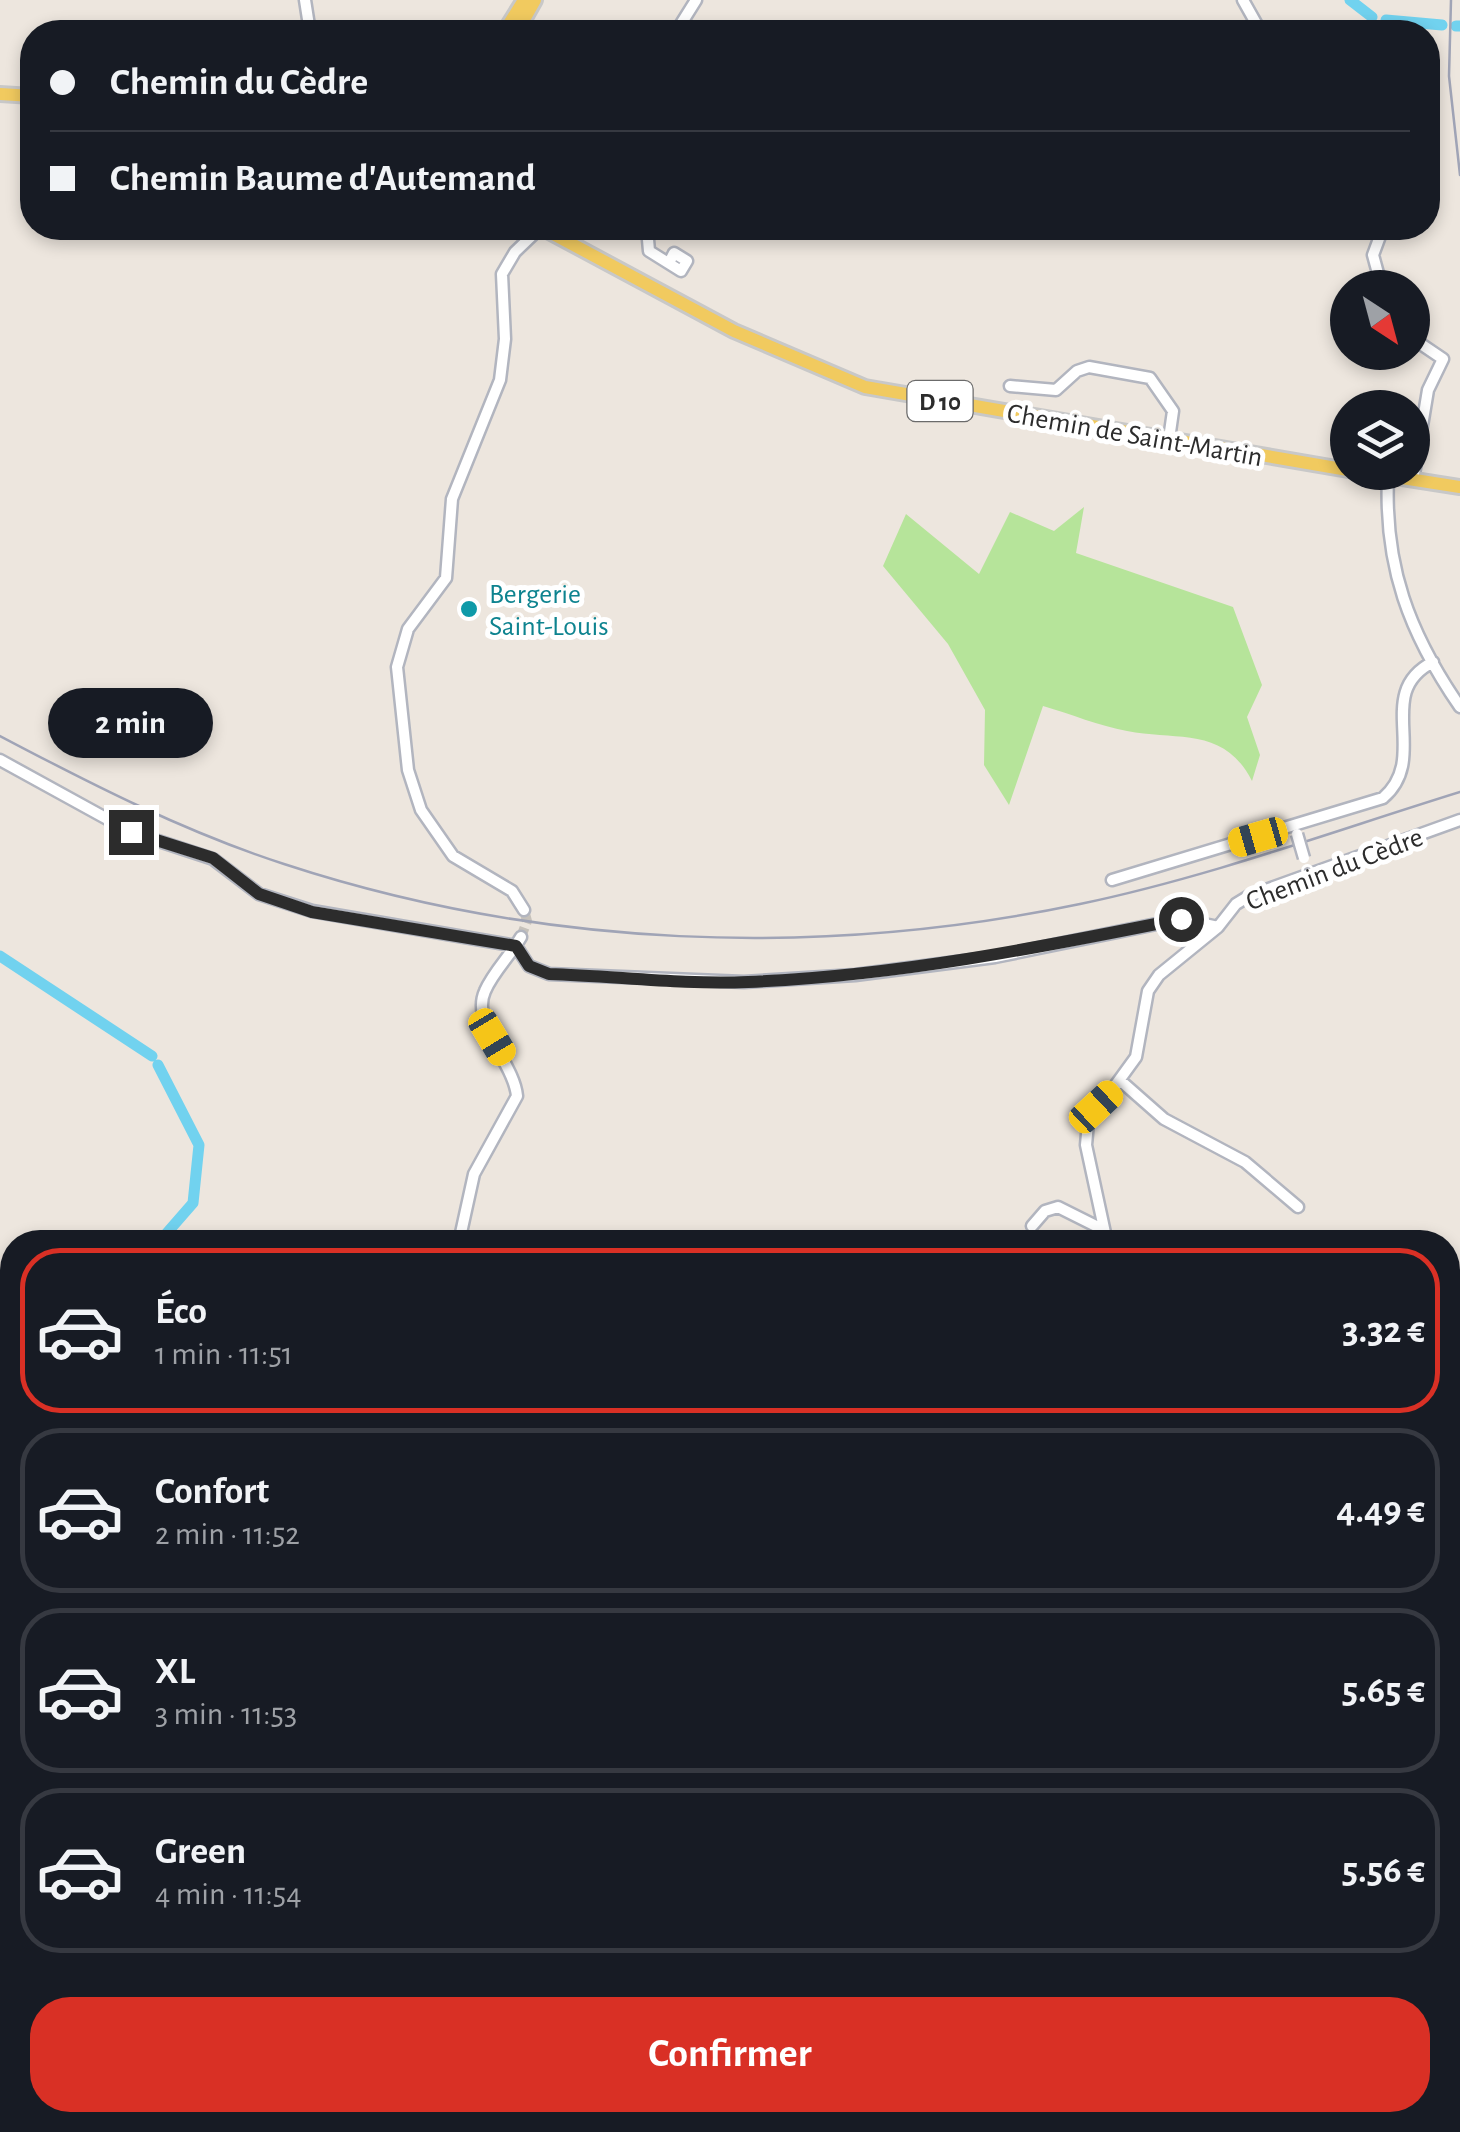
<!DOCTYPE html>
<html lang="fr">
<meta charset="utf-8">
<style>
:root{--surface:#171b24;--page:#242831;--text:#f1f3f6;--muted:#9ea1a6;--line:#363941;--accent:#d93025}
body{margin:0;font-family:"Alegreya Sans",sans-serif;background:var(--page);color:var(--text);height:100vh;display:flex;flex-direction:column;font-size:38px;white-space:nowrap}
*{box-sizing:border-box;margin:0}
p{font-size:32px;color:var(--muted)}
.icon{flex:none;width:55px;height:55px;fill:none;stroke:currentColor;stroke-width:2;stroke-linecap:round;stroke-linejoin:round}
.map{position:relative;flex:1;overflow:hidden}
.panel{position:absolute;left:0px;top:1230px;width:1460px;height:902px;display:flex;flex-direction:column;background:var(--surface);border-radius:40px 40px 0 0;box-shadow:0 5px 15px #0003}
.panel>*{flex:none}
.guide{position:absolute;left:20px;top:20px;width:1420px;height:220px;border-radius:40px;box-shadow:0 5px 15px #0003;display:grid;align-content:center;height:220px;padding:0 30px;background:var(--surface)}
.needle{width:65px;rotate:144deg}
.controls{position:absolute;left:1330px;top:270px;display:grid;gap:20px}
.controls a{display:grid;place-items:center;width:100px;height:100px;border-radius:50%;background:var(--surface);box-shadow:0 5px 15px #0003;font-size:50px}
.end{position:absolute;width:45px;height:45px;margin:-22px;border:12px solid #2c2c2c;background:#fff;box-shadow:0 0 0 5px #fff}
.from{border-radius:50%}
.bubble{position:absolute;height:70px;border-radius:35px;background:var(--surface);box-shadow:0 5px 15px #0003;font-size:32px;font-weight:600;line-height:70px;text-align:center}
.car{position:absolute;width:30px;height:60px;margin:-30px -15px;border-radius:12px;box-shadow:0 0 8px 2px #0007;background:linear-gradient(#f5c518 24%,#345 0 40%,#f5c518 0 76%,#345 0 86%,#f5c518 0)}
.guide b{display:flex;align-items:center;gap:35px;height:95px;font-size:38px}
.guide b+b{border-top:2px solid var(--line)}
.guide i{width:25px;height:25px;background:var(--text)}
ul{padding:18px 0 0;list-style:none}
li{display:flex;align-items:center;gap:30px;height:165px;margin:0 20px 15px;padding:0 10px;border:5px solid var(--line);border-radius:40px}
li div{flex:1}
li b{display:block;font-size:38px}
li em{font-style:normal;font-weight:600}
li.active{border-color:var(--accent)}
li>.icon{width:90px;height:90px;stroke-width:1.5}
.action{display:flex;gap:20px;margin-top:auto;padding:20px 30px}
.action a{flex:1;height:115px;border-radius:40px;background:var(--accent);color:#fff;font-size:40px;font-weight:600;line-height:115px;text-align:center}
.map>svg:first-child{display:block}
.green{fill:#b6e49a}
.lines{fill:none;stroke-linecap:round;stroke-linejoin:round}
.canal{stroke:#71d2ef;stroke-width:11}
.minor-tunnel{stroke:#c6c1ba;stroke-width:10;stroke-dasharray:10 5;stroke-linecap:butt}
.minor-casing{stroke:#b2b5bf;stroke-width:15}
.major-casing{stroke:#c8c8c8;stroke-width:18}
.minor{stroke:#fff;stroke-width:10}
.major{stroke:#f1ca5f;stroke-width:12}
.rail{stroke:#a0a4b6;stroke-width:2.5}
.minor-bridge-casing{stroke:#b2b5bf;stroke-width:15;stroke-linecap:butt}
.minor-bridge{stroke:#fff;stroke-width:10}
.route{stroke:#2c2c2c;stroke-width:12}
.culture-dot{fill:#0f9aa8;stroke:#fff;stroke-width:4}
.labels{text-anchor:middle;stroke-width:10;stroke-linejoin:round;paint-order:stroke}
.shield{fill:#fff;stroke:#6b6b6b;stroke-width:2.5}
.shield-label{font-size:25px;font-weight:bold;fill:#2c2c2c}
.street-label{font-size:28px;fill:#2c2c2c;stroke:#fff}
.culture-label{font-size:28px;fill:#0d838f;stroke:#fff;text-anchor:start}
</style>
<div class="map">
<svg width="1460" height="2132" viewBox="0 0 1460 2132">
<rect width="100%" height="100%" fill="#ede6de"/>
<path class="green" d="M1084,507L1076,553L1233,607L1262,685L1247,717L1260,755L1252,781C1224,726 1178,741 1127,731C1099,726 1071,714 1043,706L1009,805L984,765L985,710L948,644L883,566L906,514L979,574L1010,512L1054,531Z"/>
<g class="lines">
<path class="canal" d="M1350,0L1372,17
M1386,20L1442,25
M1456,26H1460
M0,956L152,1056
M158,1065L199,1145L193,1203L159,1242
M1448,1477L1460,1476"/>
<path class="minor-tunnel" d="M521,937L527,921L524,910"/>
<defs>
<path id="minor" d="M305,0L310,32
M1243,0L1261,32
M676,32L696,0
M647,228L649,251L681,271L687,261L674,253L669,263
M1382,288L1373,255L1383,228
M1412,338L1443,359L1428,390L1413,480
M1010,386L1056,390L1077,371L1089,367L1150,378L1173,411L1169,439
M1388,477C1384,566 1409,633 1460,707
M0,760L131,832L213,859L259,894L312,911L516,946L529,966L549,974L744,982L855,975L995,957L1181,919L1218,927L1236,904L1249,896L1460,820
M1112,880L1383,798C1431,757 1372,693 1433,662
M524,910L512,891L453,856L421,810L408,770L397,667L408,629L446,578L452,499L500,380L505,339L502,274L515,252L540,228
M1122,1082L1164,1119L1245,1162L1298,1207
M1032,1226L1045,1211L1058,1207L1104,1230
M459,1242L474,1174L517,1096C514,1063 470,1024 485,991C493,972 510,956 521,937
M1107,1242L1086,1145L1088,1123L1136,1057L1148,991L1159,975L1218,927
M1448,1528L1460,1507
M1448,1684L1460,1694
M1448,1736L1460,1733
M1448,1808H1460
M1448,1859L1460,1874
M1448,1926L1460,1928
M0,1978L12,1977
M401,2120L409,2132
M232,2132L240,2120"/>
<path id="major" d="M504,32L524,0
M517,32L535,0
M0,94L32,96
M542,228L734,331L865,387L1348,470
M1364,472L1460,487"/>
</defs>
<use href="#minor" class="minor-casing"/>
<use href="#major" class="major-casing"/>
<use href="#minor" class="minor"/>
<use href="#major" class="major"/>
<path class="rail" d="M1451,0L1449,76L1460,175
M0,736C91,784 185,832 284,864C540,948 817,959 1080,904C1209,877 1334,831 1460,792"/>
<defs>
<path id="minor-bridge" d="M1297,834L1304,858"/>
</defs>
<use href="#minor-bridge" class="minor-bridge-casing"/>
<use href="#minor-bridge" class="minor-bridge"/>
</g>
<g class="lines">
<path class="route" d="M131,832L213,858L259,894L312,912L516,946L529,966L549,974C615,976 683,985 748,982C895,976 1037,948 1181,919"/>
</g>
<circle class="culture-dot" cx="469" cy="609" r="10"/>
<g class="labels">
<rect class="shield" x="907.5" y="381" width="65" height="40" rx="8"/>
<g class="shield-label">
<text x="940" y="410">D 10</text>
</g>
<g class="street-label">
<text transform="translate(1135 434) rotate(10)" y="10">Chemin de Saint-Martin</text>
<text transform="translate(1334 868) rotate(-21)" y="10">Chemin du Cèdre</text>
</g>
<g class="culture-label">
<text x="489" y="603">Bergerie<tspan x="489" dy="32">Saint-Louis</tspan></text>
</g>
</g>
</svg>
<div class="controls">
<a><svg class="needle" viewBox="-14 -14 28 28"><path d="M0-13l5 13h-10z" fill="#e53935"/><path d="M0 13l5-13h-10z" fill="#9ea1a6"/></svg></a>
<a><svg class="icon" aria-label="layers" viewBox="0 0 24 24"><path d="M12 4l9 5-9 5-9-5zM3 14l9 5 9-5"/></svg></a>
</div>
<i class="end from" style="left:1181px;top:919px"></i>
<i class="end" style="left:131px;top:832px"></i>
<div class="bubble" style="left:48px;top:688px;width:165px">2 min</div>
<i class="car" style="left:1258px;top:837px;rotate:254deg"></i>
<i class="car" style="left:492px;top:1037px;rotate:149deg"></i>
<i class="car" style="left:1096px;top:1107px;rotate:47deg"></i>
<div class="guide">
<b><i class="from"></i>Chemin du Cèdre</b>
<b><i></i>Chemin Baume d'Autemand</b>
</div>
<section class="panel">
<ul>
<li class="active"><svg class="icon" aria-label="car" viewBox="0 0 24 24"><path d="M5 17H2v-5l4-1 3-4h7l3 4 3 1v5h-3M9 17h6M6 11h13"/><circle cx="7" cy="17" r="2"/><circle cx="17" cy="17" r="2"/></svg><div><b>Éco</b><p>1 min · 11:51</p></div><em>3.32 €</em></li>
<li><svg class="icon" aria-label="car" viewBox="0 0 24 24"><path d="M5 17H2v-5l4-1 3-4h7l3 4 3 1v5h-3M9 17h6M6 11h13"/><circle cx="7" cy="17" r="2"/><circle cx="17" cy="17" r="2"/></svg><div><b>Confort</b><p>2 min · 11:52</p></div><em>4.49 €</em></li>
<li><svg class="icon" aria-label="car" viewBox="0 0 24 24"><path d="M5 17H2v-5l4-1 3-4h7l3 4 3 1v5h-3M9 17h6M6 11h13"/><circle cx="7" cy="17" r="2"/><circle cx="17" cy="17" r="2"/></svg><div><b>XL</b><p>3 min · 11:53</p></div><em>5.65 €</em></li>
<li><svg class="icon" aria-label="car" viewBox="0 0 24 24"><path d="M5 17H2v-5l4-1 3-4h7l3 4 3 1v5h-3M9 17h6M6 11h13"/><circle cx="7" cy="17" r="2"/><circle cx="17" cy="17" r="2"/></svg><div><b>Green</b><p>4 min · 11:54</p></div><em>5.56 €</em></li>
</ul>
<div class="action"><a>Confirmer</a></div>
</section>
</div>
